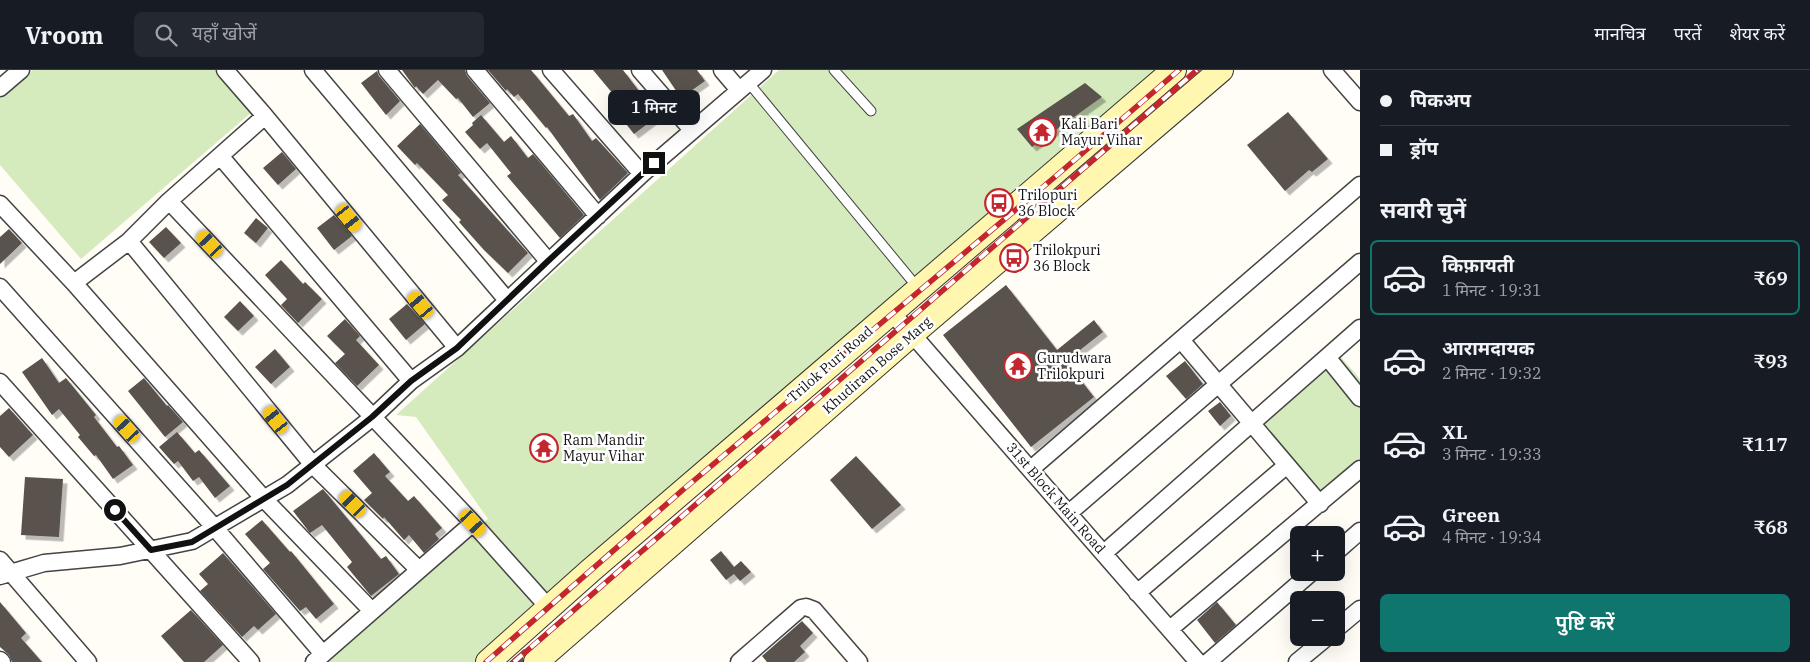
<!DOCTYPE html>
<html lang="hi">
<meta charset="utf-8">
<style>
:root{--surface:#171b24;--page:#242831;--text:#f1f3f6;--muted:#9ea1a6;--line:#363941;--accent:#0f766e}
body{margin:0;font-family:"IBM Plex Serif","Noto Sans Devanagari",serif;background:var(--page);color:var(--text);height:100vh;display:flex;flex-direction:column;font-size:19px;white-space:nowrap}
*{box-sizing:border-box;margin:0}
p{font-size:16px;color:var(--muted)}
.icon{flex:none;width:28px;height:28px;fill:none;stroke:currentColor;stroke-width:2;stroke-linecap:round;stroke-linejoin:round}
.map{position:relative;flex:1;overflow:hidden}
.panel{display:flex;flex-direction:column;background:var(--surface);width:450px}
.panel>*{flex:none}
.top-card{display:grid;align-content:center;height:110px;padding:0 20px;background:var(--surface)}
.buttons{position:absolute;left:1290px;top:456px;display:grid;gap:10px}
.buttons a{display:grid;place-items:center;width:55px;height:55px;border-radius:8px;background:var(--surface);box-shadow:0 5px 20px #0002;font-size:25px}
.end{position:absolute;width:22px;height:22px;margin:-11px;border:6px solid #111;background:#fff;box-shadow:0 0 0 2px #fff}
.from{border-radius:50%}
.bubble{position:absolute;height:35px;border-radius:8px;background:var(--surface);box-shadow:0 5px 20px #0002;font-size:16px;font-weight:600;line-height:35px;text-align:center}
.car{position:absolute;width:15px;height:30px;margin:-15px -8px;border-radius:6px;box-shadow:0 0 4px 1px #0007;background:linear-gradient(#f5c518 24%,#345 0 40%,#f5c518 0 76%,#345 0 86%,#f5c518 0)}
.top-card b{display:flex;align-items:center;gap:18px;height:48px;font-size:19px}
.top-card b+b{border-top:1px solid var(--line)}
.top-card i{width:12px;height:12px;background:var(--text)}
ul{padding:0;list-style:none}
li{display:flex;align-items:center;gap:15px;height:75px;margin:0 10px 8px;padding:0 10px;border:2px solid transparent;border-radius:8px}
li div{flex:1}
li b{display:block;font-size:19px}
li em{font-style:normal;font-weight:600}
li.on{border-color:var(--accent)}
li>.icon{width:45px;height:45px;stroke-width:1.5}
h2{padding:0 20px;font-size:22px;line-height:60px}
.cta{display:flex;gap:10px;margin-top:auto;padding:10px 20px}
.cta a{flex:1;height:58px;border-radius:8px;background:var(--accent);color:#fff;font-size:20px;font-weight:600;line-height:58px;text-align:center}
header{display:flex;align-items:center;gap:30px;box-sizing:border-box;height:70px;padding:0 25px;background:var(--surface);border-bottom:1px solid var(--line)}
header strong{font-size:24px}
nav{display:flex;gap:28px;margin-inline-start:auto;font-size:18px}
.search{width:350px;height:45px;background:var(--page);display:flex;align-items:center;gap:12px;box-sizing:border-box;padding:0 18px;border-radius:8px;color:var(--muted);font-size:19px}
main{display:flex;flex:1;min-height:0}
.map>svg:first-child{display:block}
.green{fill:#d5ebbd}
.building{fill:#5a524d;filter:url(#shadow)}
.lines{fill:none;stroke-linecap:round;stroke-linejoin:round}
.lane-casing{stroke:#444;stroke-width:11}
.street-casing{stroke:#444;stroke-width:19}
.secondary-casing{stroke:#333;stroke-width:26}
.lane{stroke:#fff;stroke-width:9}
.street{stroke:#fff;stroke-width:16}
.secondary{stroke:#fff6b0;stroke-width:24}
.rail-casing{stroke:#c4262e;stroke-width:5.5}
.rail{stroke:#fff;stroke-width:4;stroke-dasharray:11;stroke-linecap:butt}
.route{stroke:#111;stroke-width:6}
.labels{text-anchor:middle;stroke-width:5;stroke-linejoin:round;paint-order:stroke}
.poi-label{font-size:14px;fill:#111;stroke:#fff;text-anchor:start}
.street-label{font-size:14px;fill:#111;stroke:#fff}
</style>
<header>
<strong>Vroom</strong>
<div class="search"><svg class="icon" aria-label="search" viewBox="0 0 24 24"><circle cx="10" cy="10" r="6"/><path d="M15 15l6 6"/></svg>यहाँ खोजें</div>
<nav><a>मानचित्र</a><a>परतें</a><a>शेयर करें</a></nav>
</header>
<main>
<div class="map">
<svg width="1360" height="592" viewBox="0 0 1360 592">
<defs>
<filter id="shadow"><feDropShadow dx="4.5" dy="4.5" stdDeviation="0" flood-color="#0004"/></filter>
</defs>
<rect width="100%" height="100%" fill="#fffdf5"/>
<path class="green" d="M33,0H229L260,35L81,189L0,95V28Z
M779,0H833L837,4L842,0H1168L477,592H325L488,449L416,347L396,345Z
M1340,286L1360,309V394L1320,428L1259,356Z"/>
<path class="building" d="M402,0H465L467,6L490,33L473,47L458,28L456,29L438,10L423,24L416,16L415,18Z
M488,0H531L569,46L573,44L592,71L596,68L628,103L600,130L547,57L546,58L518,24L514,27L507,19L506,21Z
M593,0H623L658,46L634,64L612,36L619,31Z
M662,0H697L705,11L681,28Z
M377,1L379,6L400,31L386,45L361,13Z
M1085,13L1102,27L1032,77L1017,59Z
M1288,42L1328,89L1312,102L1309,100L1285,121L1247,75Z
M481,45L504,72L511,66L528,88L533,84L584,145L560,168L507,106L511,103L487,73L480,79L465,62L473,55L472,53Z
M420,54L461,103L458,105L528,183L508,203L484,180L459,152L461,150L442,130L448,125L417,93L415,95L397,76Z
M282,82L296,99L278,115L263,98Z
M334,145L352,166L334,180L317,158Z
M256,148L268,158L256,173L244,163Z
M166,157L181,173L164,188L149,172Z
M9,159L22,173L0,194V167Z
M281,190L303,214L305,212L322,229L298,253L281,235L287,229L265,205Z
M1006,215L1057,280L1094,250L1103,262L1066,291L1094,327L1031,377L943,265Z
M240,231L254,246L238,261L224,247Z
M407,234L425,254L406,270L389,249Z
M345,249L360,266L356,270L379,295L357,316L335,293L345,284L327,266Z
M275,279L290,297L271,314L255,297Z
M42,288L59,313L66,308L96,345L94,347L117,377L119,376L133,395L113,409L96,385L94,386L78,367L80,365L59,339L52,345L22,302Z
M1185,291L1203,314L1186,329L1166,306Z
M144,308L167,336L168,335L183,352L165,367L128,321Z
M1220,332L1231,346L1220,356L1208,341Z
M9,338L33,365L9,387L0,377V346Z
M177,362L195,383L199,380L230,416L215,428L199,407L193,411L178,391L174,394L159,377Z
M374,383L390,402L385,406L408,431L414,426L442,458L435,464L439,469L424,483L409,465L404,470L384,447L383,449L364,430L372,423L353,401Z
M856,386L901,435L872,459L830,410Z
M25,407L63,409L59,467L21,465Z
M323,419L381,489L386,486L399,504L371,526L347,497L352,492L322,455L310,463L293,441Z
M262,450L290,482L291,481L334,534L316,549L306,537L300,541L263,499L270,493L245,464Z
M721,481L734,497L741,491L751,502L740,511L734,504L726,510L710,490Z
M223,483L276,544L258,560L254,556L242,567L200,521L208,514L199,504Z
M0,532L26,563L21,568L42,592H12L9,585L0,577Z
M1217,532L1236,555L1215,573L1197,550Z
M191,540L223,575L204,592H184L161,566Z
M802,551L813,563L800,576L805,582L794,592H767L762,586Z
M524,579L527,582L523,587V592H509Z"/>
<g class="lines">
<defs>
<path id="lane" d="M834,0L871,41
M748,12L918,218"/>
<path id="street" d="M313,0L507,230
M387,0L548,191
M475,0L598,146
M551,0L642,104
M640,0L692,60
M722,0L739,20
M1332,0L1360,32
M0,18L21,0
M265,46L457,278
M221,87L411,311
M169,131L473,453L549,538
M0,134L74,213L264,429L372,541
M129,171L313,395L419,500
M74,213L129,171L169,131L265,46L225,0
M0,217L215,458L323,584
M890,242L912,264L1198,592
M1181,270L1320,434
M1327,287L1360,328
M0,312L251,592
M1031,399L1360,115
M1069,443L1360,192
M1336,482L1360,461
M1104,483L1360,258
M0,490L88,592
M0,506L44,493L120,486L192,471L287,415L373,347L411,311L457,278L642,104L763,0
M1137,523L1287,395
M1170,559L1360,399
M1336,559L1360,539
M0,590L2,592
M314,592L473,453
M739,592L801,538L806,537L814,540L859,592
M1208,592L1312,502
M1297,592L1326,568"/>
<path id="secondary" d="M488,592L590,501L1174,0
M536,592L912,264L1221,0"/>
</defs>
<use href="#lane" class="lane-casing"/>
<use href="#street" class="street-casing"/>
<use href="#secondary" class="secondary-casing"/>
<use href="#lane" class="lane"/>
<use href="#street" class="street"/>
<use href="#secondary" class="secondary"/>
<defs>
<path id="rail" d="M486,592L685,418L1056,106L1179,0
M514,592L1197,0"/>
</defs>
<use href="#rail" class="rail-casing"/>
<use href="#rail" class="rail"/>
</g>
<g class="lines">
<path class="route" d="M115,440L151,480L192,472L287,415L372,347L411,311L457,278L548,191L654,93"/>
</g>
<defs>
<symbol id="temple-ring" viewBox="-11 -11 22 22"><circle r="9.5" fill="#fff" stroke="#c4262e" stroke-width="1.5"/><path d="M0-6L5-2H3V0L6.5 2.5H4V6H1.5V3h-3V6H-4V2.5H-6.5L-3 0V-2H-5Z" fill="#c4262e"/></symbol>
<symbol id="bus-ring" viewBox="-11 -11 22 22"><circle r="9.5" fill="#fff" stroke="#c4262e" stroke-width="1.5"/><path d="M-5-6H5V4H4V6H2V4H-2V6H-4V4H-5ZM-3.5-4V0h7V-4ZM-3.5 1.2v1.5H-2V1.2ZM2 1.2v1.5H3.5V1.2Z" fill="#c4262e"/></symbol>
</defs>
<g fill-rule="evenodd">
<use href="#temple-ring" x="1026" y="46" width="32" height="32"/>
<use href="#bus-ring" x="983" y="117" width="32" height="32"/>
<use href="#bus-ring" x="998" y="172" width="32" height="32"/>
<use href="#temple-ring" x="1002" y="280" width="32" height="32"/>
<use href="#temple-ring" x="528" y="362" width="32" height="32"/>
</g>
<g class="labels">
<g class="poi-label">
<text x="1061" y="59">Kali Bari<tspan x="1061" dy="16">Mayur Vihar</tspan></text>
<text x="1018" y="130">Trilopuri<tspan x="1018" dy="16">36 Block</tspan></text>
<text x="1033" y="185">Trilokpuri<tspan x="1033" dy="16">36 Block</tspan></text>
<text x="1037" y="293">Gurudwara<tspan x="1037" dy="16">Trilokpuri</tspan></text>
<text x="563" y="375">Ram Mandir<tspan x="563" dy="16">Mayur Vihar</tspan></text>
</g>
<g class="street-label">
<text transform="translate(830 294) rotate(-41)" y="5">Trilok Puri Road</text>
<text transform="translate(877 295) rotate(-41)" y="5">Khudiram Bose Marg</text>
<text transform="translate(1056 428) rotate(49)" y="5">31st Block Main Road</text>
</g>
</g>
</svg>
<div class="buttons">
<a>+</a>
<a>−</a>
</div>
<i class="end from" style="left:115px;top:440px"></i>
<i class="end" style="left:654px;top:93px"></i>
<div class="bubble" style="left:608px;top:20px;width:92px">1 मिनट</div>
<i class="car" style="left:349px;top:148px;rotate:141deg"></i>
<i class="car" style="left:210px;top:174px;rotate:317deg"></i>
<i class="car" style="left:421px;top:235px;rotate:320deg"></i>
<i class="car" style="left:276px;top:350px;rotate:321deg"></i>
<i class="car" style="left:127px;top:359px;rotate:318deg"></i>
<i class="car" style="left:353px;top:434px;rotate:315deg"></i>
<i class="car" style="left:473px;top:453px;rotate:138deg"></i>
</div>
<section class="panel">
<div class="top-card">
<b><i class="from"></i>पिकअप</b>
<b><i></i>ड्रॉप</b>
</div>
<h2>सवारी चुनें</h2>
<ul>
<li class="on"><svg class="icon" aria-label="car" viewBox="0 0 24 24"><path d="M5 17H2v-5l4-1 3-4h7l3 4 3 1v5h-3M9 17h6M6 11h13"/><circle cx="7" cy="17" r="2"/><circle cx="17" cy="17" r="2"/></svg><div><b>किफ़ायती</b><p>1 मिनट · 19:31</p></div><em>₹69</em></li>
<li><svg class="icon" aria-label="car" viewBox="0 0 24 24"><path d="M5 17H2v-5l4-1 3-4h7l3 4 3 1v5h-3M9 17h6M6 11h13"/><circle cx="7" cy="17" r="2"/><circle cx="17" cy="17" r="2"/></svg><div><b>आरामदायक</b><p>2 मिनट · 19:32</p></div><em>₹93</em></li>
<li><svg class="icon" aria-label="car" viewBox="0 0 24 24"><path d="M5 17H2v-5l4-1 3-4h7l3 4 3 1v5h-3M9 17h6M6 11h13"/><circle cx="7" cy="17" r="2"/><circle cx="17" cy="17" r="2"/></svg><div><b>XL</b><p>3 मिनट · 19:33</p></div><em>₹117</em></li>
<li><svg class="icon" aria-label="car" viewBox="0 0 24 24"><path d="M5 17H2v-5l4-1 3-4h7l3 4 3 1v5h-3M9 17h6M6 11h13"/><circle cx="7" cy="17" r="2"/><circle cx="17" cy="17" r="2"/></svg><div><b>Green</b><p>4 मिनट · 19:34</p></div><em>₹68</em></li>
</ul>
<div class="cta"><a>पुष्टि करें</a></div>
</section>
</main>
